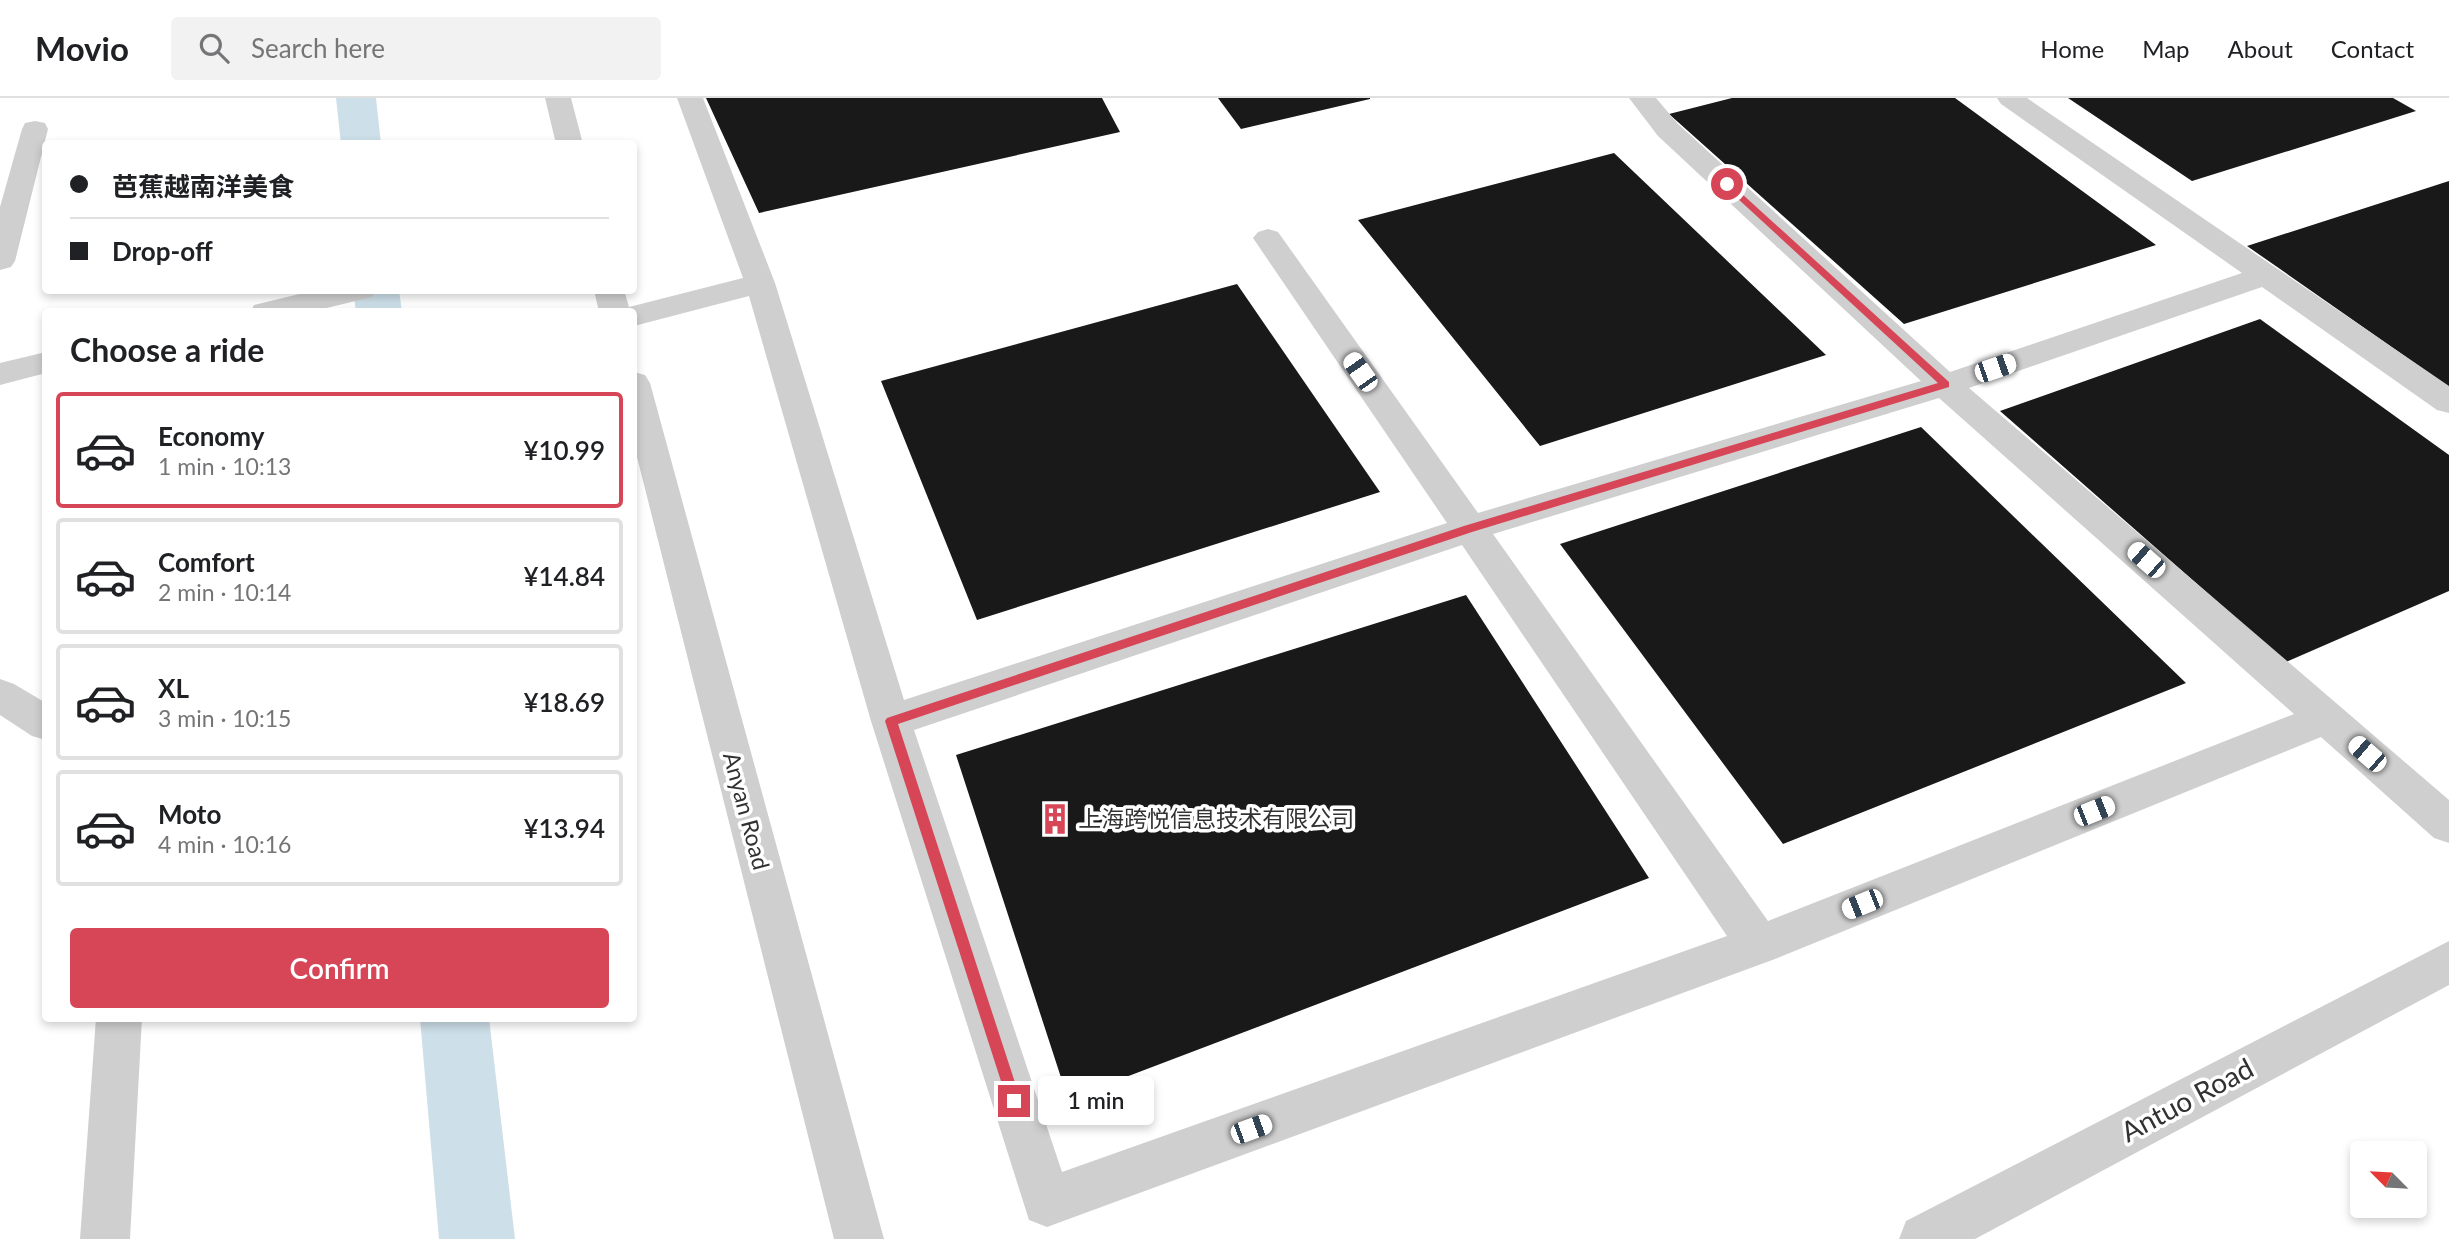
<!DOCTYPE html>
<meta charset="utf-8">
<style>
:root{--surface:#fff;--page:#f2f2f2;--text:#202124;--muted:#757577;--line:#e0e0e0;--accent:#d64656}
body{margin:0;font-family:Lato,"Noto Sans SC",sans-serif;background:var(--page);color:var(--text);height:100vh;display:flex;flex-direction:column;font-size:26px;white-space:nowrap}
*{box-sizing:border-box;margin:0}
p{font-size:23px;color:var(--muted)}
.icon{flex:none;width:38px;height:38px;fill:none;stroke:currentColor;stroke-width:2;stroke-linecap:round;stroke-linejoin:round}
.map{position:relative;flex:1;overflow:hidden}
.side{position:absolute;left:42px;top:210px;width:595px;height:714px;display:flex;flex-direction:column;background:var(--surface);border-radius:7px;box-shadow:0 4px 10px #0003}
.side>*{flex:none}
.guide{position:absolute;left:42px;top:42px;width:595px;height:154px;border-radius:7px;box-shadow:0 4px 10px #0003;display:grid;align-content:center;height:154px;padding:0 28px;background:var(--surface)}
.needle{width:46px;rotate:294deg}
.controls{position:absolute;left:2350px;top:1043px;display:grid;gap:14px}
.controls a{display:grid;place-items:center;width:77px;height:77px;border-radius:7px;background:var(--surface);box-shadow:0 4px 10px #0003;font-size:35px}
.end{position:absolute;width:32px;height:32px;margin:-16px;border:9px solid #d64656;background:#fff;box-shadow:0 0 0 4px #fff}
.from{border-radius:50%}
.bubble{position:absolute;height:49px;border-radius:7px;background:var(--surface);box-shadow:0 4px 10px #0003;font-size:23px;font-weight:600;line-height:49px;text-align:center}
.car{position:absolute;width:21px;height:42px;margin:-21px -10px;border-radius:9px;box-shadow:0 0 5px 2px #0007;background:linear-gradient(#fff 24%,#345 0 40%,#fff 0 76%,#345 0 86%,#fff 0)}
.guide b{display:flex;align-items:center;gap:24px;height:66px;font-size:26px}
.guide b+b{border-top:2px solid var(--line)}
.guide i{width:18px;height:18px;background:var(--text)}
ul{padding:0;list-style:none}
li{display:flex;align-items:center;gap:21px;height:116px;margin:0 14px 10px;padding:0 14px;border:4px solid var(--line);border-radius:7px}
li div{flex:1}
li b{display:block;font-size:26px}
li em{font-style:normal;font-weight:600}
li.on{border-color:var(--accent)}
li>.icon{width:63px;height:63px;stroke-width:1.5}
h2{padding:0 28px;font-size:32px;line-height:84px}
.button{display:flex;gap:14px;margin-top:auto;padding:14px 28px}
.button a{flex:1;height:80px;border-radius:7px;background:var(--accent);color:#fff;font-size:28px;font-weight:600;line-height:80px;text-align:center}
header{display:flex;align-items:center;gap:42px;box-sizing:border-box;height:98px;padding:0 35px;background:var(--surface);border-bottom:2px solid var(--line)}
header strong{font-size:33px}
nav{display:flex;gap:38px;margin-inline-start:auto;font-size:24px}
.search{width:490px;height:63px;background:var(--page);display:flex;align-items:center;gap:18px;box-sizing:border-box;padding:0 24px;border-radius:7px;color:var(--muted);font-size:26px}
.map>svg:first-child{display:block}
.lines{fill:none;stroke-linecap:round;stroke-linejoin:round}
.canal{fill:#cddfe8;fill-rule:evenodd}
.building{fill:#191919}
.minor{fill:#cfcfcf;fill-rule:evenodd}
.route{fill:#d64656}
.labels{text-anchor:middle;stroke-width:7;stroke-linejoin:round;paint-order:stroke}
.street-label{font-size:23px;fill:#323232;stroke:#fff}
.poi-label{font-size:23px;fill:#323232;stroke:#fff;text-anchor:start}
.near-street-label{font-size:28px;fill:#323232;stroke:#fff}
</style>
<header>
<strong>Movio</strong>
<div class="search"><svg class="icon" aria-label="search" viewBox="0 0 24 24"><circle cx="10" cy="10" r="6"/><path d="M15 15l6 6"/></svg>Search here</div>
<nav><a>Home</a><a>Map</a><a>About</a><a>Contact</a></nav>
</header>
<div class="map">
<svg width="2449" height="1141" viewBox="0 0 2449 1141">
<rect width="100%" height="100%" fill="#fff"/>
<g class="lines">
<path class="canal" d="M336,0H376L381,46H341Z
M353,192H399L402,214H356Z
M420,920H489L515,1141H439Z"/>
</g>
<path class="building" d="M706,0H1102L1120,34L759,115Z
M1218,0H1370V1L1241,31Z
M1732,0H1955L2156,147L1904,226L1669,16Z
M2068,0H2393L2416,13L2192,83Z
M1614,55L1826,257L1540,348L1358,122Z
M2449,83V289L2247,148Z
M1237,186L1380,394L977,522L881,283Z
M2260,221L2449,357V493L2286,564L2000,313Z
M1921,329L2186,585L1783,746L1560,446Z
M1466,497L1649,780L1068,1001L956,657Z"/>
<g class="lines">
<path class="minor" d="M545,0H571L583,46H556Z
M677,0H703L775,185L904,602L1447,425L1253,140L1258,134L1268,131L1278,134L1478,415L1921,283L1658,38L1629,0H1656L1678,26L1950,274L2242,175L2001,6L1997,0H2027L2449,288V315L2437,312L2262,189L1969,290L2449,702V745L2434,740L2321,639L1775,861L1047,1129L1029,1122L871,623L749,198L634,228V214H599L594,192H624L629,209L743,180ZM1939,300L2294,616L1768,823L1493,436ZM1462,447L1727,838L1062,1074L914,632Z
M35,23L45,25L48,31L15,163L11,169L0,172V109L22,31L25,25Z
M316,192H376L372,199L310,214H250L254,207Z
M46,254V275L0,287V265Z
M634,274L645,277L650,285L884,1141H834L634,347Z
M0,581L14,586L46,605V642L32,638L0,617Z
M2449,843V887L1975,1141H1899L1906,1123Z
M96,920H142L130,1141H80Z"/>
</g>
<path class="route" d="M1724,85H1730L1949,284V289L1472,434L898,626L1021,1003L1014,1010L1009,1008L885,623L887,620L1464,428L1938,285L1724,88Z"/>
<defs>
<symbol id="building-bare" viewBox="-9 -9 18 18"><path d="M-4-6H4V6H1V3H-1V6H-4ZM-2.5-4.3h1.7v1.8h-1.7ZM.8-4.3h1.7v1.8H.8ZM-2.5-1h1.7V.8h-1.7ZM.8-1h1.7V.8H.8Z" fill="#d64656" stroke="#fff" stroke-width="2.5" paint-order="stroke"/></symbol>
</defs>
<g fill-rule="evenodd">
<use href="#building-bare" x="1033" y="699" width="44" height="44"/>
</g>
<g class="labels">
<g class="street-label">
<text transform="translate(746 713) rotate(75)" y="8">Anyan Road</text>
</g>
<g class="poi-label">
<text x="1078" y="729">上海跨悦信息技术有限公司</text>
</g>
<g class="near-street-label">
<text transform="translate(2187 1002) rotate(-28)" y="10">Antuo Road</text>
</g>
</g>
</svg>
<div class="controls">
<a><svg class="needle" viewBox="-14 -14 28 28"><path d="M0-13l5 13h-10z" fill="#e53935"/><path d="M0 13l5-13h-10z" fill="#757577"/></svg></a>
</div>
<i class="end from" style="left:1727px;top:86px"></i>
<i class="end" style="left:1014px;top:1003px"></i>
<div class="bubble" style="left:1038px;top:978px;width:116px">1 min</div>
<i class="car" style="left:1995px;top:270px;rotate:71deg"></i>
<i class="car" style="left:1360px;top:274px;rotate:325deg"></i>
<i class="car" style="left:2146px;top:462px;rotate:311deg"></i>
<i class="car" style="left:2367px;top:656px;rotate:311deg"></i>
<i class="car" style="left:2094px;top:713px;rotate:68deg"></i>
<i class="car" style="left:1862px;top:806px;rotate:248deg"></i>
<i class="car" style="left:1251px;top:1031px;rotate:70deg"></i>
<div class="guide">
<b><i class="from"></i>芭蕉越南洋美食</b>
<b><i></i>Drop-off</b>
</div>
<section class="side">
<h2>Choose a ride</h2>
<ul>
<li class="on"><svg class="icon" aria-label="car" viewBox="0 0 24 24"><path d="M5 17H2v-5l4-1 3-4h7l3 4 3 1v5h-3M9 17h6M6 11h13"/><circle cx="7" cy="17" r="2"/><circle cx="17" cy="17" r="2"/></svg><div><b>Economy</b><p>1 min · 10:13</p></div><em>¥10.99</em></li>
<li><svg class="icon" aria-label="car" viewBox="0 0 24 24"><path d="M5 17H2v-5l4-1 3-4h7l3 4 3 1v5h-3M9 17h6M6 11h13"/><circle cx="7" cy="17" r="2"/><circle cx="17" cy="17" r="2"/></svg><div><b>Comfort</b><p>2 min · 10:14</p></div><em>¥14.84</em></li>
<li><svg class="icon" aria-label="car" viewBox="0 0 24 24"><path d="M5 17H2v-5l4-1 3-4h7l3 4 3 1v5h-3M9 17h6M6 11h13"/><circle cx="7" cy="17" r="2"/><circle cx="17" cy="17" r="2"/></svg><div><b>XL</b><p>3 min · 10:15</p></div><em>¥18.69</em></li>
<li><svg class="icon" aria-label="car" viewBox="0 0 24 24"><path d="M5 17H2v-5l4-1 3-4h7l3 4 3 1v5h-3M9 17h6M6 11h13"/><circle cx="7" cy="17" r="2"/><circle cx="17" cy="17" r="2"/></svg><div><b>Moto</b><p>4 min · 10:16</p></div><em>¥13.94</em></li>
</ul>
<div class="button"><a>Confirm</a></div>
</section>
</div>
